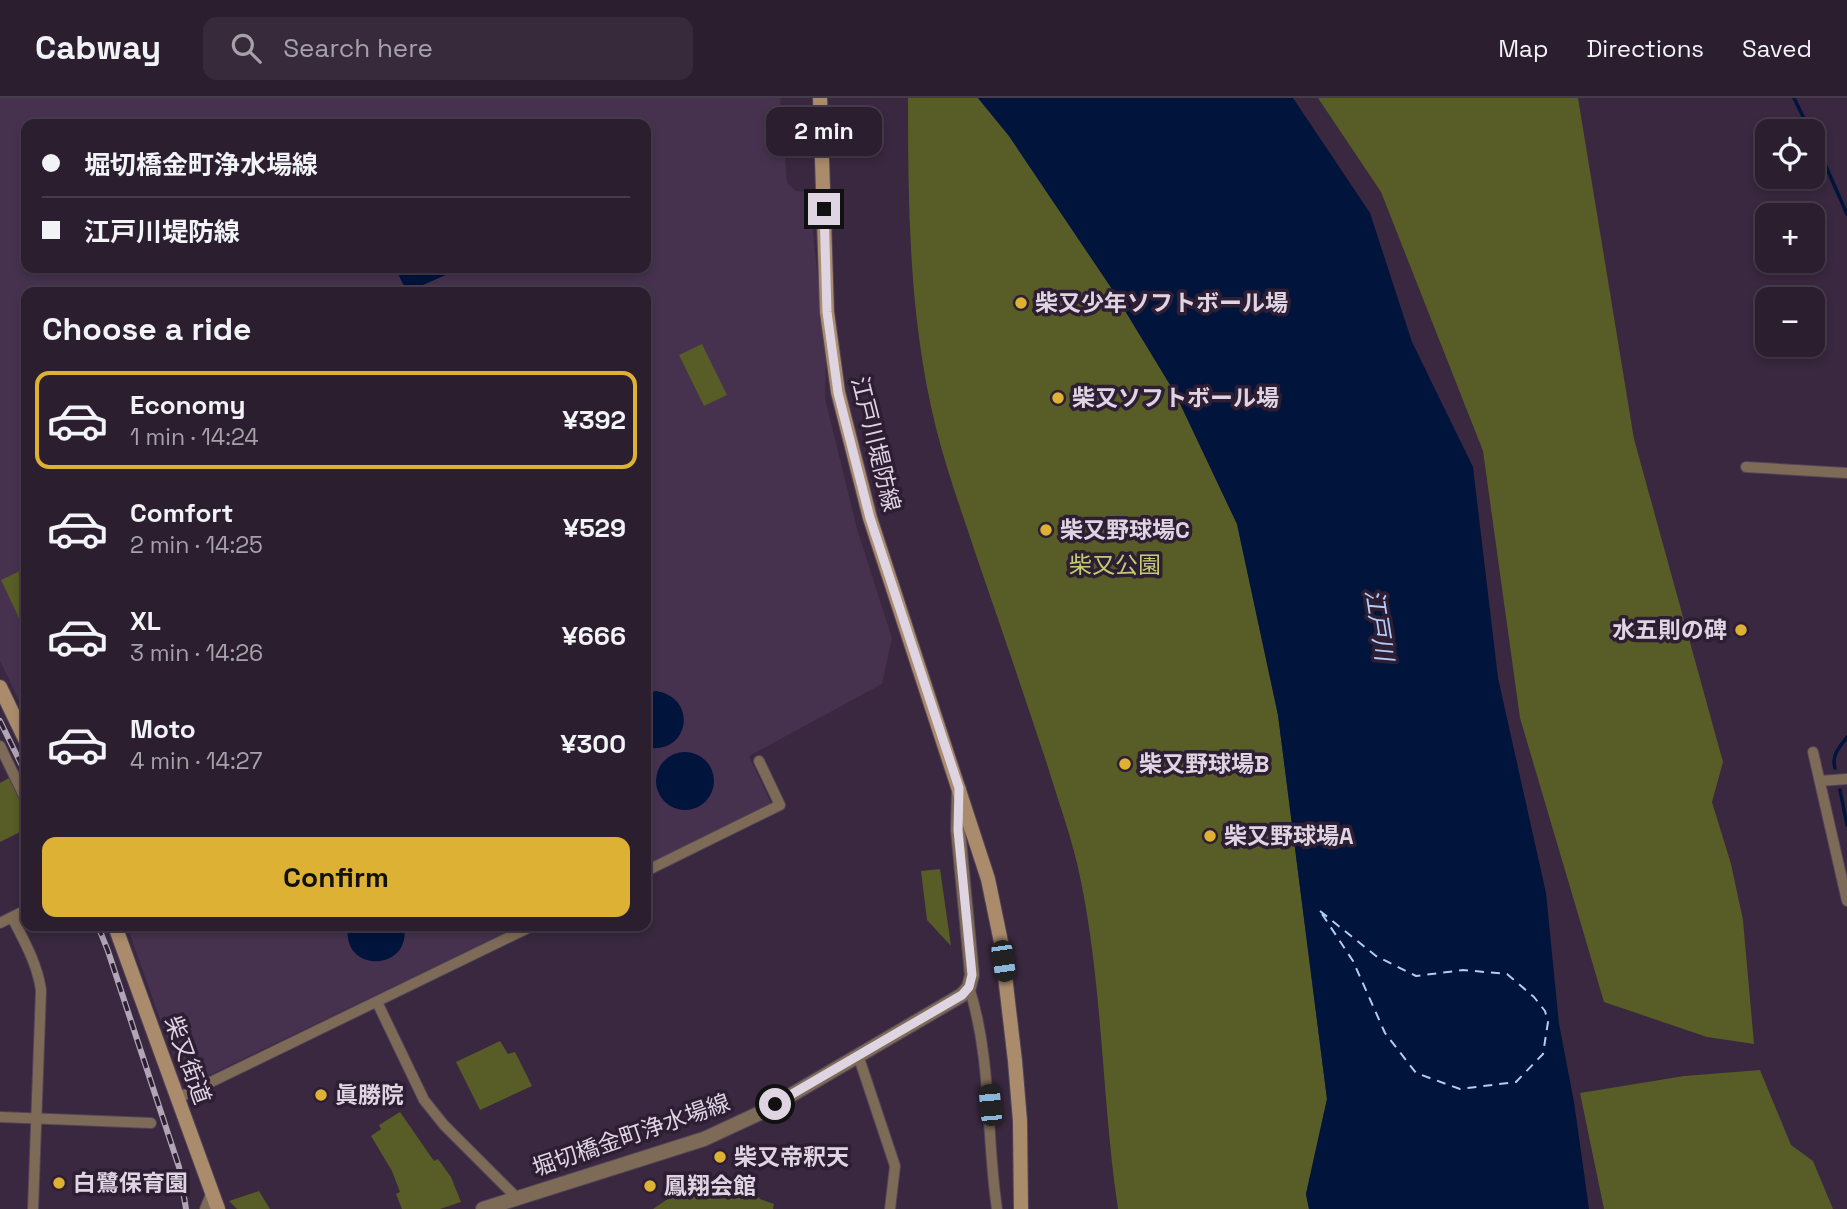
<!DOCTYPE html>
<meta charset="utf-8">
<style>
:root{--surface:#2b1e2f;--page:#372b3b;--text:#f1f3f6;--muted:#a6a2aa;--line:#473c4b;--accent:#ddb133}
body{margin:0;font-family:"Space Grotesk","Noto Sans JP",sans-serif;background:var(--page);color:var(--text);height:100vh;display:flex;flex-direction:column;font-size:26px;white-space:nowrap}
*{box-sizing:border-box;margin:0}
p{font-size:23px;color:var(--muted)}
.icon{flex:none;width:38px;height:38px;fill:none;stroke:currentColor;stroke-width:2;stroke-linecap:round;stroke-linejoin:round}
.map{position:relative;flex:1;overflow:hidden}
.sheet{position:absolute;left:21px;top:189px;width:630px;height:644px;display:flex;flex-direction:column;background:var(--surface);border-radius:14px;box-shadow:0 4px 10px #0003,0 0 0 2px var(--line)}
.sheet>*{flex:none}
.guide{position:absolute;left:21px;top:21px;width:630px;height:154px;border-radius:14px;box-shadow:0 4px 10px #0003,0 0 0 2px var(--line);display:grid;align-content:center;height:154px;padding:0 21px;background:var(--surface)}
.tools{position:absolute;left:1755px;top:21px;display:grid;gap:14px}
.tools a{display:grid;place-items:center;width:70px;height:70px;border-radius:14px;background:var(--surface);box-shadow:0 4px 10px #0003,0 0 0 2px var(--line);font-size:35px}
.end{position:absolute;width:32px;height:32px;margin:-16px;border:9px solid #ded4e2;background:#111;box-shadow:0 0 0 4px #111}
.from{border-radius:50%}
.bubble{position:absolute;height:49px;border-radius:14px;background:var(--surface);box-shadow:0 4px 10px #0003,0 0 0 2px var(--line);font-size:23px;font-weight:600;line-height:49px;text-align:center}
.car{position:absolute;width:21px;height:42px;margin:-21px -10px;border-radius:9px;box-shadow:0 0 5px 2px #0007;background:linear-gradient(#222 24%,#8ab4d8 0 40%,#222 0 76%,#8ab4d8 0 86%,#222 0)}
.guide b{display:flex;align-items:center;gap:24px;height:66px;font-size:26px}
.guide b+b{border-top:2px solid var(--line)}
.guide i{width:18px;height:18px;background:var(--text)}
ul{padding:0;list-style:none}
li{display:flex;align-items:center;gap:21px;height:98px;margin:0 14px 10px;padding:0 7px;border:4px solid transparent;border-radius:14px}
li div{flex:1}
li b{display:block;font-size:26px}
li em{font-style:normal;font-weight:600}
li.active{border-color:var(--accent)}
li>.icon{width:63px;height:63px;stroke-width:1.5}
h2{padding:0 21px;font-size:32px;line-height:84px}
.primary-button{display:flex;gap:14px;margin-top:auto;padding:14px 21px}
.primary-button a{flex:1;height:80px;border-radius:14px;background:var(--accent);color:#111;font-size:28px;font-weight:600;line-height:80px;text-align:center}
header{display:flex;align-items:center;gap:42px;box-sizing:border-box;height:98px;padding:0 35px;background:var(--surface);border-bottom:2px solid var(--line)}
header strong{font-size:33px}
nav{display:flex;gap:38px;margin-inline-start:auto;font-size:24px}
.search{width:490px;height:63px;background:var(--page);display:flex;align-items:center;gap:18px;box-sizing:border-box;padding:0 24px;border-radius:14px;color:var(--muted);font-size:26px}
.map>svg:first-child{display:block}
.built{fill:#46324e;fill-rule:evenodd}
.green{fill:#585c26}
.water{fill:#00143c}
.lines{fill:none;stroke-linecap:round;stroke-linejoin:round}
.stream{stroke:#00143c;stroke-width:3.5}
.ferry{stroke:#b0cdf8;stroke-width:2;stroke-dasharray:9 7;stroke-linecap:butt}
.minor-casing{stroke:#534459;stroke-width:12}
.tertiary-casing{stroke:#534459;stroke-width:16}
.secondary-casing{stroke:#534459;stroke-width:16}
.minor{stroke:#7e6b57;stroke-width:10}
.tertiary{stroke:#7e6b57;stroke-width:14}
.secondary{stroke:#aa8c6d;stroke-width:14}
.rail-casing{stroke:#b1a5b6;stroke-width:6}
.rail{stroke:#2e1e34;stroke-width:3.5;stroke-dasharray:10;stroke-linecap:butt}
.route{stroke:#ded4e2;stroke-width:9}
.poi-dot{fill:#ddb133;stroke:#2e1e34;stroke-width:2.5}
.labels{text-anchor:middle;stroke-width:7;stroke-linejoin:round;paint-order:stroke}
.poi-label{font-size:23px;font-weight:bold;fill:#ded4e2;stroke:#2e1e34;text-anchor:start}
.street-label{font-size:23px;fill:#ded4e2;stroke:#2e1e34}
.park-label{font-size:23px;fill:#c4cc73;stroke:#2e1e34}
.water-label{font-size:24px;font-style:italic;fill:#b0cdf8;stroke:#2e1e34}
</style>
<header>
<strong>Cabway</strong>
<div class="search"><svg class="icon" aria-label="search" viewBox="0 0 24 24"><circle cx="10" cy="10" r="6"/><path d="M15 15l6 6"/></svg>Search here</div>
<nav><a>Map</a><a>Directions</a><a>Saved</a></nav>
</header>
<div class="map">
<svg width="1847" height="1111" viewBox="0 0 1847 1111">
<rect width="100%" height="100%" fill="#39283f"/>
<path class="built" d="M0,0H780L787,85L796,93L809,94L826,263L825,300L857,431L892,540L882,586L749,658L771,705L646,766V194H26V617L0,563ZM26,26H646V170H26Z
M127,828H518L189,987L166,938Z"/>
<path class="green" d="M908,0H978L1009,38L1110,188L1175,295L1237,426L1278,617L1327,1001L1306,1096L1309,1111H1118C1101,996 1103,878 1077,765C1069,732 1057,699 1047,666C1024,597 1001,529 977,460C963,417 947,374 936,330C909,221 908,111 908,0Z
M1318,0H1578L1634,341L1723,664L1712,704L1731,766L1743,822L1754,946L1707,939L1604,904L1520,620L1483,353L1381,94Z
M702,246L727,297L704,308L679,257Z
M26,470V535L1,482Z
M9,680L26,716V731L0,744V685Z
M940,771L951,848L927,822L921,773Z
M500,943L508,956L515,954L532,988L480,1012L456,964Z
M1760,972L1791,1047L1813,1063L1833,1111H1604L1580,995L1684,978Z
M400,1014L434,1063L438,1061L451,1079L461,1104L440,1111H402L396,1096L400,1094L392,1073L371,1038L381,1031L379,1027Z
M747,1087L760,1101L774,1106L773,1111H653L672,1098V1090L695,1092Z
M259,1093L270,1111H237L229,1103Z"/>
<path class="water" d="M978,0H1293L1370,115L1412,244L1473,369L1498,580L1546,795L1559,926L1574,1004L1589,1111H1309L1306,1096L1327,1001L1278,617L1237,426L1175,295L1110,188L1009,38Z
M395,170H445L448,176L407,194Z
M656,593C700,600 688,659 646,649V595Z
M656 683a29 29 0 1 1 58 0a29 29 0 1 1-58 0Z
M348,828H404C412,874 341,876 348,828Z"/>
<g class="lines">
<path class="stream" d="M1794,0L1810,33
M1813,39L1847,116
M1835,670C1831,657 1840,649 1847,639
M1840,692L1847,727"/>
<path class="ferry" d="M1320,813L1376,858L1416,878L1463,872L1507,876L1534,899L1545,913L1548,924L1543,956L1516,984L1460,991L1416,975L1385,935L1353,863Z"/>
<defs>
<path id="minor" d="M1746,369L1847,375
M0,648L26,702
M1813,654L1847,803
M1820,683L1847,681
M646,773L780,707L759,663
M12,819C24,843 37,865 41,892L33,1111
M0,825L26,812
M969,889C992,961 986,1037 997,1111
M377,904L424,1002L444,1027L517,1100
M858,957L895,1068L890,1111
M178,1000L532,828
M0,1019L151,1025
M205,1111L212,1094"/>
<path id="tertiary" d="M483,1111L704,1041L762,1014L962,897L969,889L972,877L958,732L959,691"/>
<path id="secondary" d="M820,0L827,214L838,294L870,420L988,781L1001,844L1015,963L1020,1023L1021,1111
M0,589L26,643
M115,828L218,1111"/>
</defs>
<use href="#minor" class="minor-casing"/>
<use href="#tertiary" class="tertiary-casing"/>
<use href="#secondary" class="secondary-casing"/>
<use href="#minor" class="minor"/>
<use href="#tertiary" class="tertiary"/>
<use href="#secondary" class="secondary"/>
<defs>
<path id="rail" d="M0,623L26,676
M98,828L108,853L179,1069L186,1111"/>
</defs>
<use href="#rail" class="rail-casing"/>
<use href="#rail" class="rail"/>
</g>
<g class="lines">
<path class="route" d="M775,1006L962,897L969,889L972,877L958,732L959,690L870,420L838,295L827,214L824,111"/>
</g>
<g class="poi-dot">
<circle cx="1021" cy="205" r="7"/>
<circle cx="1058" cy="300" r="7"/>
<circle cx="1046" cy="432" r="7"/>
<circle cx="1741" cy="532" r="7"/>
<circle cx="1125" cy="666" r="7"/>
<circle cx="1210" cy="738" r="7"/>
<circle cx="321" cy="997" r="7"/>
<circle cx="720" cy="1059" r="7"/>
<circle cx="59" cy="1085" r="7"/>
<circle cx="650" cy="1088" r="7"/>
</g>
<g class="labels">
<g class="poi-label">
<text x="1035" y="213">柴又少年ソフトボール場</text>
<text x="1072" y="308">柴又ソフトボール場</text>
<text x="1060" y="440">柴又野球場C</text>
<text x="1727" y="540" text-anchor="end">水五則の碑</text>
<text x="1139" y="674">柴又野球場B</text>
<text x="1224" y="746">柴又野球場A</text>
<text x="335" y="1005">眞勝院</text>
<text x="734" y="1067">柴又帝釈天</text>
<text x="73" y="1093">白鷺保育園</text>
<text x="664" y="1096">鳳翔会館</text>
</g>
<g class="street-label">
<text transform="translate(876 346) rotate(76)" y="8">江戸川堤防線</text>
<text transform="translate(188 962) rotate(70)" y="8">柴又街道</text>
<text transform="translate(631 1037) rotate(-19)" y="8">堀切橋金町浄水場線</text>
</g>
<g class="park-label">
<text x="1115" y="475">柴又公園</text>
</g>
<g class="water-label">
<text transform="translate(1379 527) rotate(81)" y="8">江戸川</text>
</g>
</g>
</svg>
<div class="tools">
<a><svg class="icon" aria-label="locate" viewBox="0 0 24 24"><circle cx="12" cy="12" r="6"/><path d="M12 2v4M12 18v4M2 12h4M18 12h4"/></svg></a>
<a>+</a>
<a>−</a>
</div>
<i class="end from" style="left:775px;top:1006px"></i>
<i class="end" style="left:824px;top:111px"></i>
<div class="bubble" style="left:766px;top:9px;width:116px">2 min</div>
<i class="car" style="left:1003px;top:863px;rotate:172deg"></i>
<i class="car" style="left:990px;top:1007px;rotate:355deg"></i>
<div class="guide">
<b><i class="from"></i>堀切橋金町浄水場線</b>
<b><i></i>江戸川堤防線</b>
</div>
<section class="sheet">
<h2>Choose a ride</h2>
<ul>
<li class="active"><svg class="icon" aria-label="car" viewBox="0 0 24 24"><path d="M5 17H2v-5l4-1 3-4h7l3 4 3 1v5h-3M9 17h6M6 11h13"/><circle cx="7" cy="17" r="2"/><circle cx="17" cy="17" r="2"/></svg><div><b>Economy</b><p>1 min · 14:24</p></div><em>¥392</em></li>
<li><svg class="icon" aria-label="car" viewBox="0 0 24 24"><path d="M5 17H2v-5l4-1 3-4h7l3 4 3 1v5h-3M9 17h6M6 11h13"/><circle cx="7" cy="17" r="2"/><circle cx="17" cy="17" r="2"/></svg><div><b>Comfort</b><p>2 min · 14:25</p></div><em>¥529</em></li>
<li><svg class="icon" aria-label="car" viewBox="0 0 24 24"><path d="M5 17H2v-5l4-1 3-4h7l3 4 3 1v5h-3M9 17h6M6 11h13"/><circle cx="7" cy="17" r="2"/><circle cx="17" cy="17" r="2"/></svg><div><b>XL</b><p>3 min · 14:26</p></div><em>¥666</em></li>
<li><svg class="icon" aria-label="car" viewBox="0 0 24 24"><path d="M5 17H2v-5l4-1 3-4h7l3 4 3 1v5h-3M9 17h6M6 11h13"/><circle cx="7" cy="17" r="2"/><circle cx="17" cy="17" r="2"/></svg><div><b>Moto</b><p>4 min · 14:27</p></div><em>¥300</em></li>
</ul>
<div class="primary-button"><a>Confirm</a></div>
</section>
</div>
